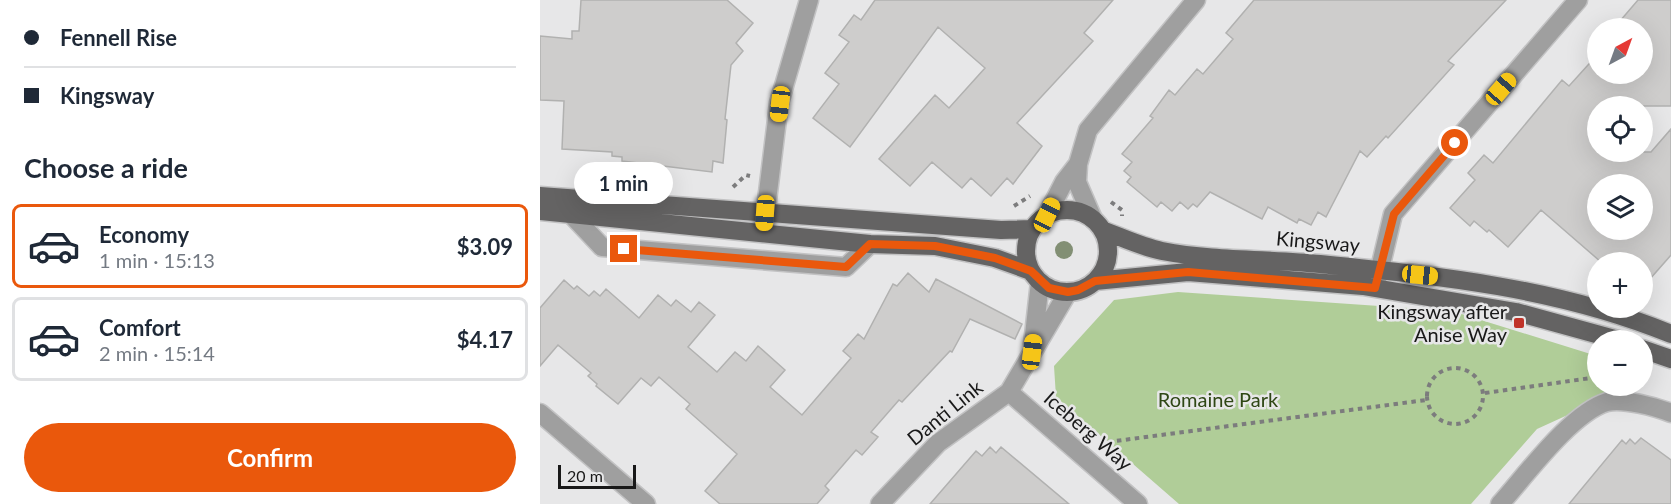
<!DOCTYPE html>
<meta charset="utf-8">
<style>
:root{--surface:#fff;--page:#f2f2f3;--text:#1f2937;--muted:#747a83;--line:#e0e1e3;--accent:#ea580c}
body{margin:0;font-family:Lato,sans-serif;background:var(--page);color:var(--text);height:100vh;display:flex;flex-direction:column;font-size:22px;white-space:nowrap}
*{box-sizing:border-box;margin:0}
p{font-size:20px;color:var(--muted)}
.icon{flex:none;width:33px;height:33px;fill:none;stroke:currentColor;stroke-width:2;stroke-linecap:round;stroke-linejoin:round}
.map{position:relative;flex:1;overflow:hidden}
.side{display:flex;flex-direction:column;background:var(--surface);width:540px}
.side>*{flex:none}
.top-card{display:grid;align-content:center;height:132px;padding:0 24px;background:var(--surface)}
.needle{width:39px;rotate:41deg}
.controls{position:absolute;left:1047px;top:18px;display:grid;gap:12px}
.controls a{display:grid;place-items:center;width:66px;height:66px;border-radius:50%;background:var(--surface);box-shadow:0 6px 24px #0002;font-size:30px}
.scale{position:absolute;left:18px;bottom:15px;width:78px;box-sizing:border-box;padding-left:6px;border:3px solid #191919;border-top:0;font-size:16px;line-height:21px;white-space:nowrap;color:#191919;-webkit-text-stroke:4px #e7e7e8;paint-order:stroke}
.end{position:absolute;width:27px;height:27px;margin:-14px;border:8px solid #ea580c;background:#fff;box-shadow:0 0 0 3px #fff}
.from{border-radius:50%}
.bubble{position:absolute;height:42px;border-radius:21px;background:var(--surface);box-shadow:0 6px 24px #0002;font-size:20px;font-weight:700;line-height:42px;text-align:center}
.car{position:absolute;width:18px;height:36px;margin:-18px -9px;border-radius:8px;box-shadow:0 0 4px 2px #0007;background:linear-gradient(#f5c518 24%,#345 0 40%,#f5c518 0 76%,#345 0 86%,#f5c518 0)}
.top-card b{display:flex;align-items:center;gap:21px;height:57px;font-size:22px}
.top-card b+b{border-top:2px solid var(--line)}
.top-card i{width:15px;height:15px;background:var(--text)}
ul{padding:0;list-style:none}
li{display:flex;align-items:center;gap:18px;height:84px;margin:0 12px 9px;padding:0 12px;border:3px solid var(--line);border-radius:9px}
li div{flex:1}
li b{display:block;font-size:22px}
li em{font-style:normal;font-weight:700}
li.on{border-color:var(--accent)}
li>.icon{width:54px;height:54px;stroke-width:1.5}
h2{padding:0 24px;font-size:27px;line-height:72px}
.primary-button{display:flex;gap:12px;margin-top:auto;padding:12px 24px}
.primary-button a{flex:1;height:69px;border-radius:36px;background:var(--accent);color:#fff;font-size:24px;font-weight:700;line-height:69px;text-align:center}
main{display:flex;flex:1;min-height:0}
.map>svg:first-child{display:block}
.green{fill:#b0cd98}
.building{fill:#cecdcc;stroke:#b1b1b0;stroke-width:1.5;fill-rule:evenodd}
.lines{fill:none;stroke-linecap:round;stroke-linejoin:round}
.minor-casing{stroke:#c2c2c3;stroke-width:21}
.major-casing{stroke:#c2c2c3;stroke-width:21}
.path{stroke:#7c7c7d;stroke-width:4;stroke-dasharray:4.5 4.5;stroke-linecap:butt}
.minor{stroke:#9f9f9f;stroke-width:18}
.major{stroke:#646363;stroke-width:18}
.tree{fill:#828f74}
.route{stroke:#ea580c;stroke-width:8}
.poi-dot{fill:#c03329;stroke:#e7e7e8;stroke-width:2}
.labels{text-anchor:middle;stroke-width:5;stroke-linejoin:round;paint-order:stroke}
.street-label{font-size:20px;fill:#191919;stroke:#e7e7e8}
.poi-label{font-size:20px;fill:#191919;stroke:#e7e7e8;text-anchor:end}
.park-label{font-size:20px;fill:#2f4715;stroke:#e7e7e8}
</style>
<main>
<section class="side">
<div class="top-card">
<b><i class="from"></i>Fennell Rise</b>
<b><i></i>Kingsway</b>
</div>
<h2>Choose a ride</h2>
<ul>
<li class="on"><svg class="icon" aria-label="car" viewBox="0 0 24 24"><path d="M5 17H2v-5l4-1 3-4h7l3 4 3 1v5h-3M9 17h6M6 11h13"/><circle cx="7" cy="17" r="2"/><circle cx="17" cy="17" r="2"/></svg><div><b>Economy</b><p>1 min · 15:13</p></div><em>$3.09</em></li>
<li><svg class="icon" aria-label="car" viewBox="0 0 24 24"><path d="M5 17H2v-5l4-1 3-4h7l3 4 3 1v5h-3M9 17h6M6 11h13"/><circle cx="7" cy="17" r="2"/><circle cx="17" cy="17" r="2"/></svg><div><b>Comfort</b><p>2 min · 15:14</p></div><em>$4.17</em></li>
</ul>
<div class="primary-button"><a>Confirm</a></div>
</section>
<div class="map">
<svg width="1131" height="504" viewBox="0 0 1131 504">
<rect width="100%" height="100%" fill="#e7e7e8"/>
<path class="green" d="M638,292L912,311L1057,356L1058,386H1083L1078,392L997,429L931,504H639L516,397L514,366L574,300Z"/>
<path class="building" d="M41,0H187L213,23L196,43L203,51L191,65L185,119L187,120L183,163L173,161L172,172L82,161V157L72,156V152L22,149L24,101L0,100V36L32,39V31H39Z
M335,0H573L544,33L553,41L477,123L502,146L473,184L467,178L451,196L431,178L422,188L392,162L370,186L339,159L395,95L409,108L445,68L398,27L310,147L273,118L299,84L285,73L309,42L299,35L314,15L321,20Z
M714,0H966L908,61L914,65L848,138L846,136L827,157L820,151L786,217L778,212L771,225L759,219L757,223L728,207L722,219L670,192L657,207L653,204L648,209L640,202L632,211L621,202L617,207L587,182L591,177L584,171L592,162L582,154L613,118L610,116L629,90L635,95L657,69L663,74L693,39L686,33Z
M1098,0H1131V106H1058V152H1111L1131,129V255L1102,288V262H1061L1001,210L968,247L949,230L947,232L934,221L930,226L910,208L935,180L928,173L944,155L953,163L1022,80L1029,86L1058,54V74H1102V28H1074ZM1058,184H1102V230H1058Z
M368,273L389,292L396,279L482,324L475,339L430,319L412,352L410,351L362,402L359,400L331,432L338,437L322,455L316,450L285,486L289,490L277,504H180L165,491L197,454L146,409L150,404L119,377L111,386L101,378L78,404L56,386L57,384L48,376L51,373L18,345L0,366V308L24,280L34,289L37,286L49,296L54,291L60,296L66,289L99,318L118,295L131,306L136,300L151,312L159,302L175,315L148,347L177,372L195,352L206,361L218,346L245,370L230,387L262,415L311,358L303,351L318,334L324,339L353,284L357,286Z
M1101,438L1131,460V504H1029L1082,440L1086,444L1090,439L1095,444Z
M450,447L456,453L461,447L529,504H390L436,451L442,456Z"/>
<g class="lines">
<defs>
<path id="minor" d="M30,213L62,247L306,267L330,244
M507,215L524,182L538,164
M553,219L537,182L538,164L548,130L656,0
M223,233L239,103L269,0
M836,285L853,214L1038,0
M493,344L500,282
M469,392L598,504
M0,413L106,504
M340,504L398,443L469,392L528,292
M960,504C986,475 1031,413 1067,402C1083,398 1116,407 1131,413"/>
<path id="major" d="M0,196L461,230L492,229
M486 251a41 41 0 1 1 82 0a41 41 0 1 1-82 0Z
M0,211L330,244L395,246L455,258L491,271
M562,230C581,237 602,247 622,251C674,261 728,259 780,264C900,276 1019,288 1131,334
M555,281L648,272L823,286L976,312L1078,340
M1102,349L1131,359"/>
</defs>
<use href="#minor" class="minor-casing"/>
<use href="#major" class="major-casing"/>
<path class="path" d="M193,187L206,175L210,176
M571,202L582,210V216
M474,206L490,196
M887 396a28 28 0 1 1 56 0a28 28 0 1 1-56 0Z
M945,393L1058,377
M568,442L886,400"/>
<use href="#minor" class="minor"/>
<use href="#major" class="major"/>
</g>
<circle class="tree" cx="524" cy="250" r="9"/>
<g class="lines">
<path class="route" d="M84,249L306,267L330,244L395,246L455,258L491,271L509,288L528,292L538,290L555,281L648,272L835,288L854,214L915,143"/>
</g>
<rect class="poi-dot" x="973" y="317" width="12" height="12" rx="3"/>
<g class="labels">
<g class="street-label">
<text transform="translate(778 242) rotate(5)" y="7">Kingsway</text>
<text transform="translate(405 413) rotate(-39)" y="7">Danti Link</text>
<text transform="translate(548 431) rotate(41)" y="7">Iceberg Way</text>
</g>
<g class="poi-label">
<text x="967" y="319">Kingsway after<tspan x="967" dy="23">Anise Way</tspan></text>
</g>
<g class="park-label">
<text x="678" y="407">Romaine Park</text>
</g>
</g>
</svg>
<div class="controls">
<a><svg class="needle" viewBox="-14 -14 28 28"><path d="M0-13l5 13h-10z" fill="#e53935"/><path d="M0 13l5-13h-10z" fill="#747a83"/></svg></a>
<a><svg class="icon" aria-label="locate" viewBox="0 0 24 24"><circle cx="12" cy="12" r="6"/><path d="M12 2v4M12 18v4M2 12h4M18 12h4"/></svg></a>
<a><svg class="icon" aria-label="layers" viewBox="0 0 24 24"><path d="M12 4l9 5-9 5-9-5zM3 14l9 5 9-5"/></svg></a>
<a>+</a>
<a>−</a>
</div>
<div class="scale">20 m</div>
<i class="end from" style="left:915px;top:143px"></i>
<i class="end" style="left:84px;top:249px"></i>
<div class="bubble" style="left:34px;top:162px;width:99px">1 min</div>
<i class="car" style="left:961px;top:89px;rotate:41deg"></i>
<i class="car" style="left:240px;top:104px;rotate:187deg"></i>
<i class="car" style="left:225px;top:213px;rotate:184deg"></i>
<i class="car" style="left:507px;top:215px;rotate:26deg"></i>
<i class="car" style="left:880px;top:275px;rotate:96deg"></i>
<i class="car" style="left:492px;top:352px;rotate:7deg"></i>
</div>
</main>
